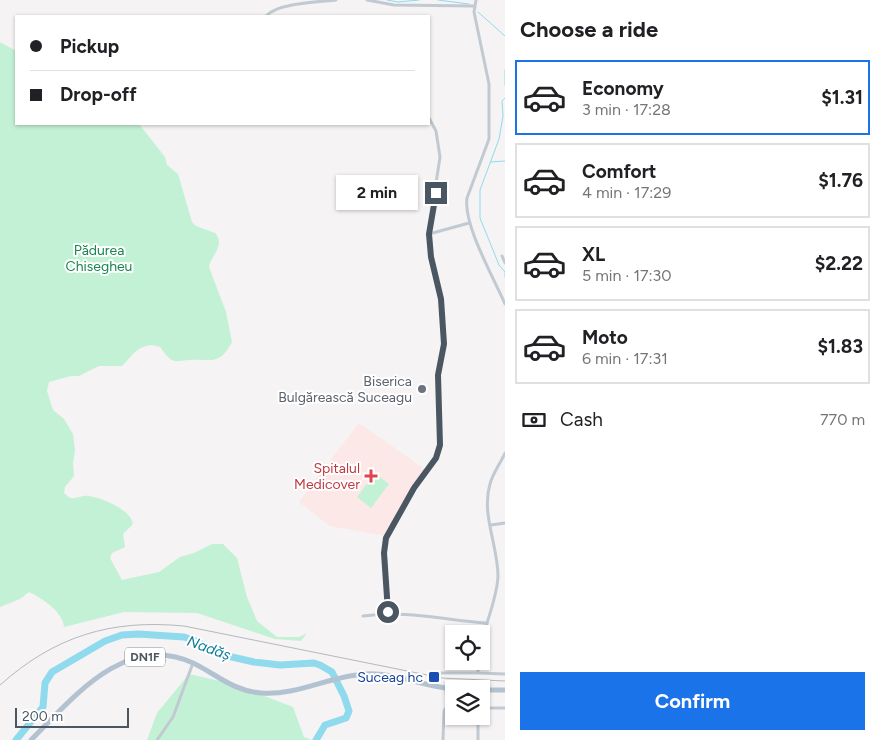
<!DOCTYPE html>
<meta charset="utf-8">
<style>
:root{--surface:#fff;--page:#f6f6f6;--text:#202124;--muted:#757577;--line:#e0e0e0;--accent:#1a73e8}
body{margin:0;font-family:Figtree,sans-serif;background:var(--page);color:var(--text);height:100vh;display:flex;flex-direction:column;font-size:19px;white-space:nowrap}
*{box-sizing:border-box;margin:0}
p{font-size:16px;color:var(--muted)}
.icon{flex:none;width:28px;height:28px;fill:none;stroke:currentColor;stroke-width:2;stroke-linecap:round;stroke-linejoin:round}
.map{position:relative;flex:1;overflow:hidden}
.sheet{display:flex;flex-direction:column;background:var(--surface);width:375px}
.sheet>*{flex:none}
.guide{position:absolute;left:15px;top:15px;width:415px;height:110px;border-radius:0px;box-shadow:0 1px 4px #0004;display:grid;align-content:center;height:110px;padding:0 15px;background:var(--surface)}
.fabs{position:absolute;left:445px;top:625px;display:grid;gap:10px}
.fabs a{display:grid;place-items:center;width:45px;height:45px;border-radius:0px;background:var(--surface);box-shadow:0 1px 4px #0004;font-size:25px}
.scale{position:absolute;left:15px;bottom:12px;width:114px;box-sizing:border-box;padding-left:5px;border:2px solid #4a5661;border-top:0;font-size:14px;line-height:18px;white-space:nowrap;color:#4a5661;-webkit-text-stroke:4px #fff;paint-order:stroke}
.end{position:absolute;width:22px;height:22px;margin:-11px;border:6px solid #4a5661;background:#fff;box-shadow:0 0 0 2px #fff}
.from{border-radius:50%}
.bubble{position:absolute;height:35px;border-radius:0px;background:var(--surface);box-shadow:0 1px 4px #0004;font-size:16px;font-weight:700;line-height:35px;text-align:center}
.guide b{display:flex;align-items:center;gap:18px;height:48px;font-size:19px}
.guide b+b{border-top:1px solid var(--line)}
.guide i{width:12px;height:12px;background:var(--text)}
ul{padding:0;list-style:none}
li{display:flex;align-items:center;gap:15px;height:75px;margin:0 10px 8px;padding:0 5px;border:2px solid var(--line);border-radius:0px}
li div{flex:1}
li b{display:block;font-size:19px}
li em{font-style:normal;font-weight:700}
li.selected{border-color:var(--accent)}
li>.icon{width:45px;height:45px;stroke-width:1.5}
h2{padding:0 15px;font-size:22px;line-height:60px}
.pay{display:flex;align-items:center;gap:12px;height:55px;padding:0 15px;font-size:19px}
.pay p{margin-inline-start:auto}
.action{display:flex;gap:10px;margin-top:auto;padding:10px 15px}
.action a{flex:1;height:58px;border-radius:0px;background:var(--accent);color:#fff;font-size:20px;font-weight:700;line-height:58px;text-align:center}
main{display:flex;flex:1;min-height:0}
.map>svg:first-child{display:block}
.medical{fill:#fce8e6}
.green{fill:#c3f1d5}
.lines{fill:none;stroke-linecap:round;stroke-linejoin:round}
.stream{stroke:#90daee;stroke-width:1}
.river{stroke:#90daee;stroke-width:7}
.minor{stroke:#c1cad2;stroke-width:3}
.primary{stroke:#b3c2d1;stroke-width:5}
.rail{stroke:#b5b8bd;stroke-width:1}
.route{stroke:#4a5661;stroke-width:6}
.worship-dot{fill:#6b7280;stroke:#fff;stroke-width:2}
.health-dot{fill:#e0444e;stroke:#fff;stroke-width:2}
.transit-dot{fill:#1a4fb4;stroke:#fff;stroke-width:2}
.labels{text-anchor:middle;stroke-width:4;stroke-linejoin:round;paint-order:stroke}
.shield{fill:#fff;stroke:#808990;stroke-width:1}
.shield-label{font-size:12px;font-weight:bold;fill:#4a5661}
.park-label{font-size:14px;fill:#17864f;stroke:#fff}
.worship-label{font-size:14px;fill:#5b616d;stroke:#fff;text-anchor:end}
.health-label{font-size:14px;fill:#be3a42;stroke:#fff;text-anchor:end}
.transit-label{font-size:14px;fill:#164399;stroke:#fff;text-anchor:end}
.water-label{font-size:15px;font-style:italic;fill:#0c7c9b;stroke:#fff}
</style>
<main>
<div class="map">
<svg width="505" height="740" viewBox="0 0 505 740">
<rect width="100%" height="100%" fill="#f5f3f3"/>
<path class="medical" d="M359,423L427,471L387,536L330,526L299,502Z"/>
<path class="green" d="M0,42L16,51V124H139L165,157L167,165L178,174L192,222L196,226L215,233C226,246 211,255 209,267L226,312L232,342C219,367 210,358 189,360C183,360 176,363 170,359C166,356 163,350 160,347C141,340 133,355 122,366H99L79,376H71L49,382L47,391L53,410L64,419L73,434L75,451L73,463L74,476L65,487L64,493L70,498C77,499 82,495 89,496C103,498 131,510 133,524L123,534L125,547L112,553L110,558L122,580L159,572L180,557L194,553L212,544H223L237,558L247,597L257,621L277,637H299L307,633L301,641L275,639L197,613L124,612L64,627C63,611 41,598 29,592L20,599L0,607Z
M375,473L389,484L371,508L357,497Z
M189,674L233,684L293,707L304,737L312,740H147L157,713Z"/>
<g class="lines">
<path class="stream" d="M387,0L398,2L419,0
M438,0L469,4
M478,12L505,36
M505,70V85
M505,98L502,101L503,116L499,139L480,190V218L499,265L505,272V277
M491,162L505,161"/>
<path class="river" d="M16,740L43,707L45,683L52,672L105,641L122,635L138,634L184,637L196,641L223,655L254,662L280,665L314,663L320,665L332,672L344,696L349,711L346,718L325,725L316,740"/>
<path class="minor" d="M367,0L394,5L474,6
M476,0L474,12L489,84V139L467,198C463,225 494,278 505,304
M266,16C278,3 318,2 336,0
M429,234L469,223
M502,256L505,263
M491,525L505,523
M388,612L385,542L392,524L414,488L436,458L440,445L438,375L444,344L441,295L431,257L429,229L440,157L436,131L429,118
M363,616C403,610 445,620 486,623
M481,644C486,622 497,599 498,576C498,546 481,514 490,484C493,473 500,464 505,453
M478,661V673L505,674
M441,673H478
M446,689L447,703L454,708
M481,708H505
M157,740L173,717L193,663
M443,740L444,711L448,705
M478,740V716"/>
<path class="primary" d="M481,690H505
M31,740C73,698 125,632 193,663C216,674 233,691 261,693C296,696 330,676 365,674C395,672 424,687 454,689"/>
<path class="rail" d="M0,685C55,636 111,619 184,626L442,678L505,681"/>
</g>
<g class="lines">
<path class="route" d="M388,612L384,553L386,538L414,488L436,458L440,445L438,375L444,344L441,299L431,257L429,234L436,193"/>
</g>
<circle class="worship-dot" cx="422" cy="389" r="5"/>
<path class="health-dot" d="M368.5 468.5h5v5h5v5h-5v5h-5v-5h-5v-5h5z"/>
<rect class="transit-dot" x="428" y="671" width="12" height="12" rx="2.5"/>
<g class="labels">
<rect class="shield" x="125" y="647.5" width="40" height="19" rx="4"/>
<g class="shield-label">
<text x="145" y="661">DN1F</text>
</g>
<g class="park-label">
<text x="99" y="255">Pădurea<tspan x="99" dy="16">Chisegheu</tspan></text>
</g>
<g class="worship-label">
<text x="412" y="386">Biserica<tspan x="412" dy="16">Bulgărească Suceagu</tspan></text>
</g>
<g class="health-label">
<text x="360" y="473">Spitalul<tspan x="360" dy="16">Medicover</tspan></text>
</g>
<g class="transit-label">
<text x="423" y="682">Suceag hc</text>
</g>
<g class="water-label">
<text transform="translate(209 648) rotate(20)" y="5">Nadăș</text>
</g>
</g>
</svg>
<div class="fabs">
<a><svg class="icon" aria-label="locate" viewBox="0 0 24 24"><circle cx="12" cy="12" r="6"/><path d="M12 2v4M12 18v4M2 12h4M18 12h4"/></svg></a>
<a><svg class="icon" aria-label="layers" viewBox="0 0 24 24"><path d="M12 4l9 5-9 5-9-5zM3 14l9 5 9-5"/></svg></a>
</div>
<div class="scale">200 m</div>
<i class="end from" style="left:388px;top:612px"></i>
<i class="end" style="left:436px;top:193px"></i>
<div class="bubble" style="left:336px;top:175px;width:82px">2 min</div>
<div class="guide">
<b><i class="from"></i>Pickup</b>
<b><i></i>Drop-off</b>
</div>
</div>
<section class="sheet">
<h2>Choose a ride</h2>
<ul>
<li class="selected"><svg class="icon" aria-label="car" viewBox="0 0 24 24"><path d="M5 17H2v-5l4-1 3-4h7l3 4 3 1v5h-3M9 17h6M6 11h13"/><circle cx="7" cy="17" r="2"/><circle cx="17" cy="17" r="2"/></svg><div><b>Economy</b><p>3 min · 17:28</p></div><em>$1.31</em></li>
<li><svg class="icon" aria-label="car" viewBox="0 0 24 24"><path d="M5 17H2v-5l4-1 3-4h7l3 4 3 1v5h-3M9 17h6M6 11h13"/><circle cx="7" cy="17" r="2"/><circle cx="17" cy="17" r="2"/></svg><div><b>Comfort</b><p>4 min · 17:29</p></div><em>$1.76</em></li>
<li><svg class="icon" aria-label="car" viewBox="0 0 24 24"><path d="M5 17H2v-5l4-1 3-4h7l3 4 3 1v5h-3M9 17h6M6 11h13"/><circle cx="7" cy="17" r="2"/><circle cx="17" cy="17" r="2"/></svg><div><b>XL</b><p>5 min · 17:30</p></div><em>$2.22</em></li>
<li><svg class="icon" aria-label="car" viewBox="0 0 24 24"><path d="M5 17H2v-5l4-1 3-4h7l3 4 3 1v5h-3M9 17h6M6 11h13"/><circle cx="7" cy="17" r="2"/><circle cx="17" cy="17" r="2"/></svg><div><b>Moto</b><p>6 min · 17:31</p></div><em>$1.83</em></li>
</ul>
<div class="pay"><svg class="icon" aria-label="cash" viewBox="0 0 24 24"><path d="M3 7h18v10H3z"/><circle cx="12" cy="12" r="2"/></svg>Cash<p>770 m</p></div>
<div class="action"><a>Confirm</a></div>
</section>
</main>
